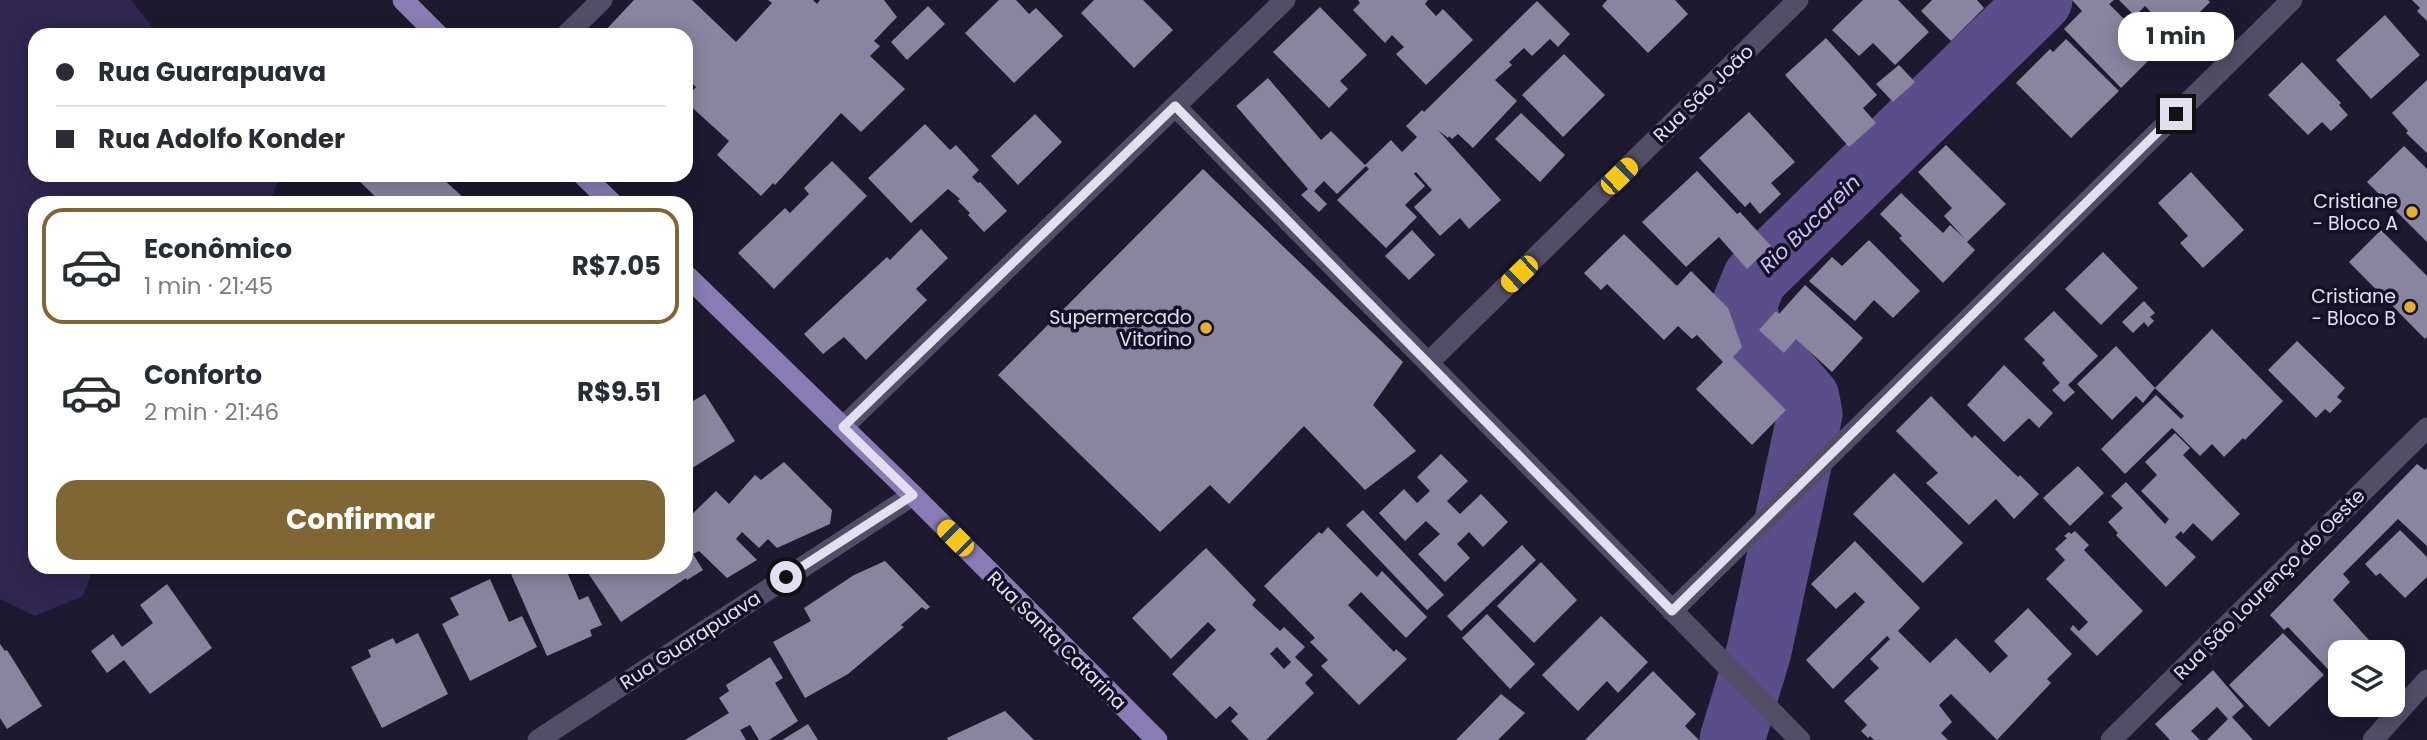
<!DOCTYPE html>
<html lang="pt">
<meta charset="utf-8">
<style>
:root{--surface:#fff;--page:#f2f2f3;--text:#2b2b33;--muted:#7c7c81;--line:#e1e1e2;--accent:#7f6634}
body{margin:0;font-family:Poppins,sans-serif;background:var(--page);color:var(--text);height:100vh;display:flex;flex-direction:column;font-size:26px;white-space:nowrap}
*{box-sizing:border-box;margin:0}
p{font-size:23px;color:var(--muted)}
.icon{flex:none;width:38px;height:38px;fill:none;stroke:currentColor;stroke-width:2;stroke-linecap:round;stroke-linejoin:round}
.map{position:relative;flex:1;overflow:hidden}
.sheet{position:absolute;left:28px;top:196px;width:665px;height:378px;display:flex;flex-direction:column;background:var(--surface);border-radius:21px;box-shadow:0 4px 18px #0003}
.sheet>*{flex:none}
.hud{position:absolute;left:28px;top:28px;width:665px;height:154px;border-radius:21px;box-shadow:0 4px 18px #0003;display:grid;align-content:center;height:154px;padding:0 28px;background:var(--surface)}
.buttons{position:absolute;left:2328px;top:640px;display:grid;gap:14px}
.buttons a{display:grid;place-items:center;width:77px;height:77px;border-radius:14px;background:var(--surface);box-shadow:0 4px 18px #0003;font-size:35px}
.end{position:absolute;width:32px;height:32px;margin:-16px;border:9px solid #e2e0ef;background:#111;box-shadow:0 0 0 4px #111}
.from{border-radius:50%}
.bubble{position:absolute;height:49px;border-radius:21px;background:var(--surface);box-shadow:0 4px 18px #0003;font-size:23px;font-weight:700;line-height:49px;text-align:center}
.car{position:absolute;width:21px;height:42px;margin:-21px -10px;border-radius:9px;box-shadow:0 0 5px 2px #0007;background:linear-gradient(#f5c518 24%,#345 0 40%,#f5c518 0 76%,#345 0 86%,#f5c518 0)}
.hud b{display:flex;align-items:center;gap:24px;height:66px;font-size:26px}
.hud b+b{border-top:2px solid var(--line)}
.hud i{width:18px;height:18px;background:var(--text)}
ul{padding:12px 0 0;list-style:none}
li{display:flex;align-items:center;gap:21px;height:116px;margin:0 14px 10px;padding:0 14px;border:4px solid transparent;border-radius:21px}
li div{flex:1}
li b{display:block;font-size:26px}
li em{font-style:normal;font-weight:700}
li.current{border-color:var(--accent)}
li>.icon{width:63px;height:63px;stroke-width:1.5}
.primary-button{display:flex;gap:14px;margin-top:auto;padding:14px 28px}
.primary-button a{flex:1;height:80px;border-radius:21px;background:var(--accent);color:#fff;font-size:28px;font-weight:700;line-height:80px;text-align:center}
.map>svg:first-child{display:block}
.green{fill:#2f2651}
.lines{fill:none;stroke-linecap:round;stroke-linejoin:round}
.river{stroke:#5a4e8a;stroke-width:65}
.building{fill:#8985a1;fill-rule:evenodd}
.minor{stroke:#524e68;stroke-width:21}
.tertiary{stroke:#524e68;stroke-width:21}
.primary{stroke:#877db4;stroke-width:21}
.route{stroke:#e2e0ef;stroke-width:9}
.poi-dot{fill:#e6ad36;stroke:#141025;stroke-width:2.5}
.labels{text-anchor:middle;stroke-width:7;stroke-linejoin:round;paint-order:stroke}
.street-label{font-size:19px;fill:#e2e0ef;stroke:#141025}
.poi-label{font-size:19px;fill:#e2e0ef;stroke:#141025;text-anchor:end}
.water-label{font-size:21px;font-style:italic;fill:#cac2f9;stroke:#141025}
</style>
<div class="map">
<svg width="2427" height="740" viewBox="0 0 2427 740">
<rect width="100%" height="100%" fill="#1d192f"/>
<path class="green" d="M0,0H131L159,35H35V175H281L269,203H35V567H94L83,596L35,616L0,599Z"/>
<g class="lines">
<path class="river" d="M1732,740L1759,651L1810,414L1807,398L1750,332L1744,305L1755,278L2040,0"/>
</g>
<path class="building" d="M634,0H692L736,42L772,3L768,0H813L817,4L820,0H884L897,17L874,41L880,46L870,56L905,89L861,132L841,113L775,185L773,183L761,196L717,155L729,141L686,102V98L696,87L686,78V35H601Z
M999,0H1016L1029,14L1036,8L1063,36L1014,83L965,33Z
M1094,0H1143L1173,30L1134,68L1081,13Z
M1358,0H1428L1425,4L1436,16L1443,9L1473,40L1426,85L1396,54L1404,47L1392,35L1385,43L1353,10L1360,3Z
M1607,0H1675L1688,14L1648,53L1602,6Z
M1863,0H1898L1929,32L1895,65L1873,43L1859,56L1832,30Z
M1932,0H1977L1984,8L1951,41L1921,11Z
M2072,0H2114L2109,4L2131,26L2137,19L2164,45L2121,88L2064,29L2082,11Z
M2119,0H2208L2210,2L2175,37L2145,6L2135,16Z
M2412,0H2427V21L2417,11L2420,8Z
M1537,1L1570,34L1558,47L1550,39L1532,56L1524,48L1509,62L1512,65L1495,80L1517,101L1473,148L1458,134L1452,139L1449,136L1448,138L1438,130L1501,200L1469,229L1460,218L1440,236L1414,207L1432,190L1416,172L1414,174L1425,186L1405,205L1417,217L1386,248L1337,200L1369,169L1366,166L1337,194L1324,181L1314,191L1327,204L1319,212L1301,195L1308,189L1236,106L1268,78L1321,140L1331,131L1365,165L1391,140L1402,152L1417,137L1406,126L1422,110L1424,112Z
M928,6L945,24L907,60L891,42Z
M1320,7L1367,55L1340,81L1348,89L1329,108L1273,52Z
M2385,15L2420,55L2371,99L2336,60Z
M1826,38L1877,95L1863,108L1876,123L1849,147L1785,75Z
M2066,39L2119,91L2071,138L2016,83L2050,49L2053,52Z
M1564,54L1605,95L1563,137L1522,95Z
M2302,62L2341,103L2339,105L2348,115L2331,131L2322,122L2308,135L2268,95Z
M1899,65L1915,82L1893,102L1876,84Z
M2427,80V153L2406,133L2408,131L2392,113Z
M1749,112L1795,162L1771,183L1781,194L1760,214L1750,202L1745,207L1699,158Z
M1521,113L1565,155L1540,182L1495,139Z
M1035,114L1062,142L1018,185L991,156Z
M925,124L950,150L956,145L979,170L972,177L978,183L980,182L1007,211L984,232L968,215L970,213L958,201L960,199L948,189L911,223L868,178Z
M1946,145L2006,204L1967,242L1975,250L1943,283L1899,238L1902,236L1880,214L1901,193L1943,233L1950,225L1965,239L1944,216L1952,208L1918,172Z
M2404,146L2427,169V242L2367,182Z
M832,161L867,196L774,289L738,253L785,208L790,213L809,194L804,188Z
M1203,169L1403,362L1373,405L1416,451L1365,490L1304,426L1229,504L1210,485L1160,532L998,375Z
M1697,171L1737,214L1740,212L1771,246L1747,269L1719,237L1686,267L1642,222Z
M2191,172L2244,230L2203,268L2180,243L2188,236L2158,203Z
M353,175H439L469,203H382Z
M921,229L948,258L916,289L927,300L866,360L844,337L823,354L804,334L887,257L890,260Z
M1412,230L1435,255L1409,280L1385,256Z
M2381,230L2427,276V337L2425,339L2349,262Z
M1624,234L1677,286L1691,271L1728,308L1742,347L1733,357L1786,410L1752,445L1696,389L1723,362L1697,335L1692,339L1678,326L1664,340L1607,284L1601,290L1584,273Z
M1869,240L1920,291L1893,318L1874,300L1855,321L1809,281L1832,257L1842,266Z
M2103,252L2138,288L2101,325L2065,289Z
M1805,285L1863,338L1832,372L1796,339L1784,353L1759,330L1776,311L1779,314Z
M2144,301L2155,313L2150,317L2154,321L2148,327L2144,322L2133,333L2122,322Z
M2054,311L2098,356L2068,385L2075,392L2064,402L2052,390L2060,383L2042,363L2045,360L2024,339Z
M2212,329L2283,401L2245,440L2243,438L2224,457L2212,444L2200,456L2172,428L2125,474L2101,449L2156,395L2181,419L2184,416L2155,388L2143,403L2136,396L2112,420L2077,384L2116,346L2155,388Z
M2297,341L2345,388L2337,397L2342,401L2330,413L2325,409L2316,418L2268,370Z
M2004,365L2053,413L2039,428L2029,418L2004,442L1967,405Z
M705,394L735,441L686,472V405Z
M1931,396L1972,438L1975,435L2018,477L2020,475L2039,494L2014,519L1996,499L1969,525L1926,483L1938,473L1896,431Z
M2175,433L2190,448L2183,455L2240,514L2212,541L2193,523L2183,534L2181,531L2175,537L2196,557L2166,587L2116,535L2118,533L2108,522L2123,508L2111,496L2126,482L2165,524L2169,519L2141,491L2157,475L2145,462Z
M1441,454L1468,481L1447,501L1460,514L1481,494L1508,522L1483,547L1469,532L1457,544L1470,558L1445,582L1418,554L1440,534L1426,521L1405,541L1379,513L1404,489L1417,503L1430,491L1417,477Z
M784,462L832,510L830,524L777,548L768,539L759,548L742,532L736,539L757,560L727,578L699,551L693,554L703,570L687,580L686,578L621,622L584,567H686V520L716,491L729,504L755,475L761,480Z
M2417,464L2425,470L2427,468V546L2398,519L2343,574L2350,582L2333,600L2377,649L2373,653H2340V682L2288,627L2284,630L2270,615Z
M2078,466L2104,493L2070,526L2043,498Z
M1894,473L1963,543L1923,583L1853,514Z
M1363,510L1444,595L1427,610L1346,525Z
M1328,527L1377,577L1382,571L1427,617L1406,638L1361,592L1348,605L1394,652L1396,649L1407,659L1359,705L1321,666L1328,660L1310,642L1315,638L1264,586L1319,532L1322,534Z
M2400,530L2427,557V577L2405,598L2380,573L2376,576L2365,564Z
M2075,531L2089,545L2084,550L2143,611L2097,656L2070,629L2073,625L2079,631L2088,622L2046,579L2065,560L2055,549L2067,538L2064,536L2069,532L2071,534Z
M1855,541L1920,608L1898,631L1930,663L1956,638L1990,673L2008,656L1994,641L2028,608L2072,654L2047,679L2051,683L1997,740L1951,694L1939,705L1952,722L1941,733L1948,740H1874L1870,736L1868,738L1861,731L1867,725L1844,701L1879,668L1870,659L1890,639L1887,636L1833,689L1806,660L1865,602L1855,592L1836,609L1811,584Z
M1522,545L1536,560L1461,631L1447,616Z
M1206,548L1256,600L1252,605L1280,631L1284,627L1305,647L1295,657L1313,675L1305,683L1314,693L1266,740H1249L1231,721L1238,714L1230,706L1216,719L1172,674L1216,630L1208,622L1171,659L1132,618ZM1277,647L1291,662L1284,669L1270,654Z
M885,561L930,607L926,610L922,607L901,625L904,627L848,674L805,698L773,642L811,621L804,608L854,575Z
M1541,562L1577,600L1534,643L1497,606Z
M508,567H565L579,600L588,596L602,625L590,630L592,636L547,656Z
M490,579L509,622L522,616L537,647L470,681L442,624L459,615L450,598Z
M167,584L212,648L150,694L124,660L107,673L91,651L113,634L122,647L153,623L140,605Z
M1487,614L1535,664L1510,689L1462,638Z
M1601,616L1648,662L1618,693L1607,681L1578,711L1542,675Z
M418,633L448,694L382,728L351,667L371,657L368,650L393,638L396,644Z
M2283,633L2324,675L2269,727L2229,685Z
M0,644L5,651L7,650L42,706L7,729L0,718Z
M770,657L783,678L775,683L798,721L769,740H759L750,725L740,730L746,740H685L729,713L719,698L729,691L726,685Z
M2213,670L2244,706L2232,717L2253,740H2207L2228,719L2217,707L2191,731L2200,740H2170L2155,724Z
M1653,671L1696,714L1685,726L1699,740H1585Z
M1501,694L1525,713L1498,740H1456Z
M1005,711L1034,740H948L947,738Z
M808,724L818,740H782Z"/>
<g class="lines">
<path class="minor" d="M566,35L602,0
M1175,106L1800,740
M1428,363L1798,0
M843,427L1285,0
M1672,611L2292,0
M538,740L913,495
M2111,740L2427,428"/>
<path class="tertiary" d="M2373,740L2427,680"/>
<path class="primary" d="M403,0L438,35
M583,175L612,203
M686,275L913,495L1157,740"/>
</g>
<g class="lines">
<path class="route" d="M786,577L913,495L843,427L1175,106L1672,611L2176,114"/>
</g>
<g class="poi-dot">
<circle cx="2412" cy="212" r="7"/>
<circle cx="2410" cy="307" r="7"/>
<circle cx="1206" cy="328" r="7"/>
</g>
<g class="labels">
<g class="street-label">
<text transform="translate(1703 93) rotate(-44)" y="7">Rua São João</text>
<text transform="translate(2269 584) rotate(-45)" y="7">Rua São Lourenço do Oeste</text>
<text transform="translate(690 640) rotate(-33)" y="7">Rua Guarapuava</text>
<text transform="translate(1057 640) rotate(45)" y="7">Rua Santa Catarina</text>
</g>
<g class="poi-label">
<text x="2398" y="208">Cristiane<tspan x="2398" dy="22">- Bloco A</tspan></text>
<text x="2396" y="303">Cristiane<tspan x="2396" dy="22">- Bloco B</tspan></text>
<text x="1192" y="324">Supermercado<tspan x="1192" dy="22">Vitorino</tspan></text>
</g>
<g class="water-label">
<text transform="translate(1810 224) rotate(-44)" y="7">Rio Bucarein</text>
</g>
</g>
</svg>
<div class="buttons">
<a><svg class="icon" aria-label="layers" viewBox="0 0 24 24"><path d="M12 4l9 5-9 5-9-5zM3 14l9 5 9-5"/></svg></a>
</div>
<i class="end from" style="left:786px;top:577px"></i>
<i class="end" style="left:2176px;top:114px"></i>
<div class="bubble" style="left:2118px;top:12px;width:116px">1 min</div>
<i class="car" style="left:1619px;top:176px;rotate:46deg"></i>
<i class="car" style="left:1519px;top:274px;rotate:226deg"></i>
<i class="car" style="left:955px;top:538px;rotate:315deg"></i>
<div class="hud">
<b><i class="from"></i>Rua Guarapuava</b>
<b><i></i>Rua Adolfo Konder</b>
</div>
<section class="sheet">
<ul>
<li class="current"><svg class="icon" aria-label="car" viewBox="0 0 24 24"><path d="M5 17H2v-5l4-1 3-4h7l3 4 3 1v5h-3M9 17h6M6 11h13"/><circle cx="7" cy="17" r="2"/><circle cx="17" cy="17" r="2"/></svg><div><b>Econômico</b><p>1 min · 21:45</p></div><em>R$7.05</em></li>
<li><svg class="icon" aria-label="car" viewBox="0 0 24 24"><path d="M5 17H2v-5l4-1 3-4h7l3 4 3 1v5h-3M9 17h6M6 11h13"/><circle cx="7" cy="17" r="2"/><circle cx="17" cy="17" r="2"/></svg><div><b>Conforto</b><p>2 min · 21:46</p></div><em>R$9.51</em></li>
</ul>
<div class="primary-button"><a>Confirmar</a></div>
</section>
</div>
